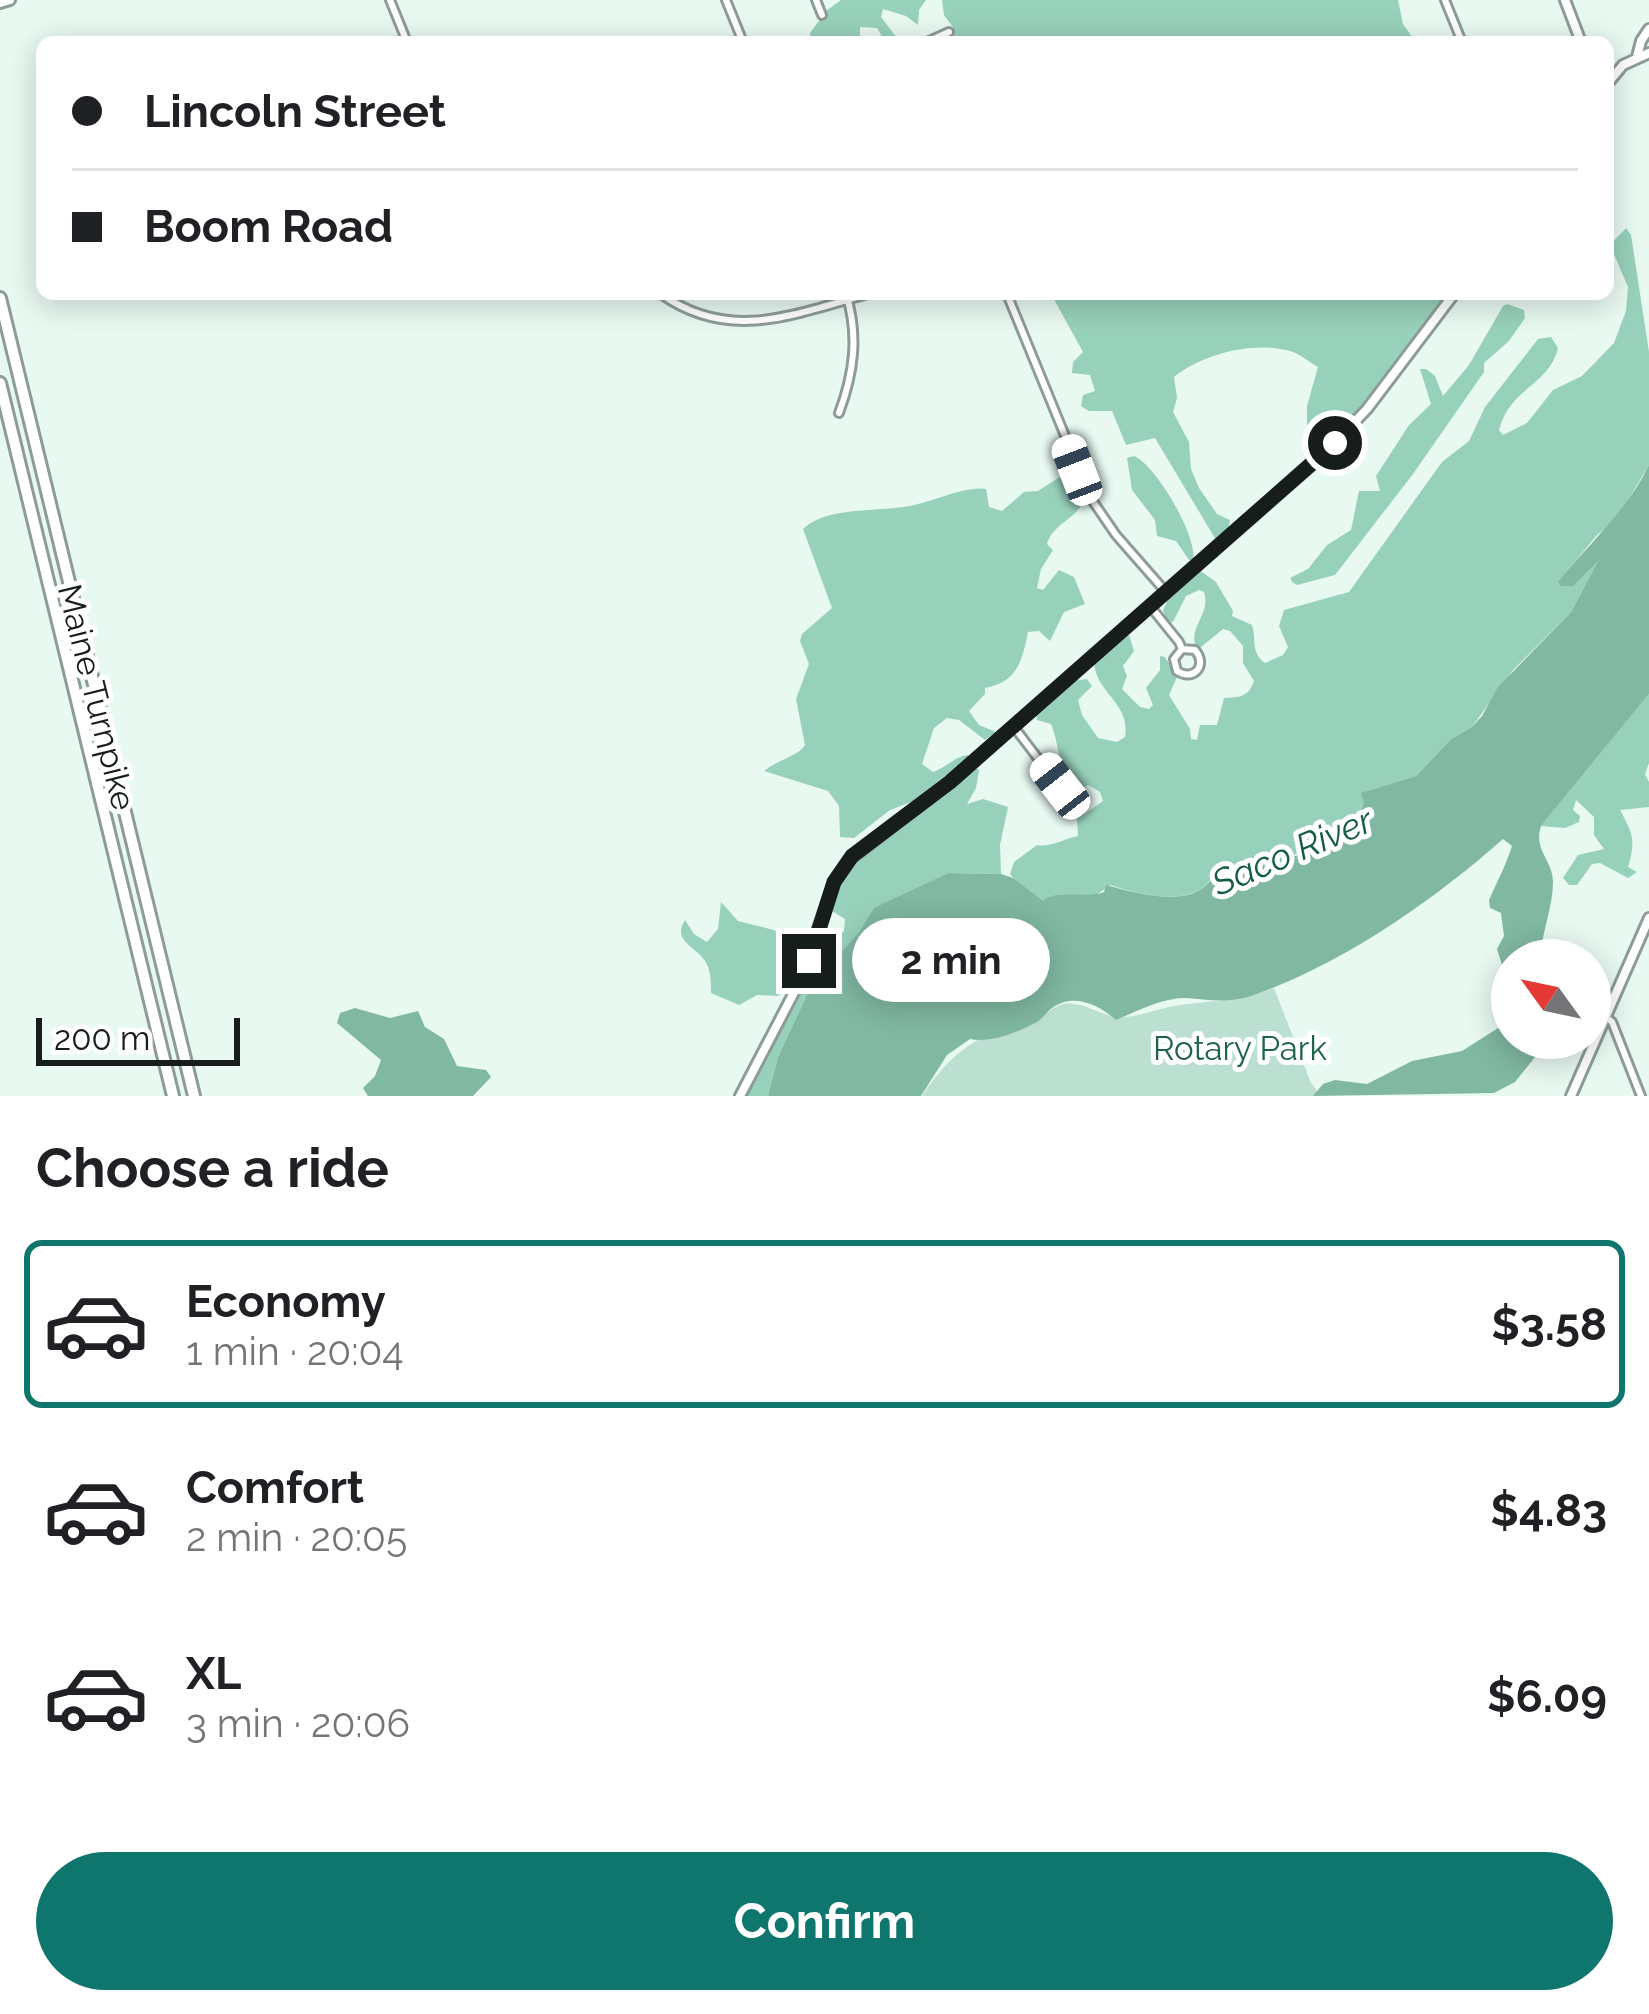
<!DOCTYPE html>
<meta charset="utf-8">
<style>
:root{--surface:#fff;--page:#f2f2f2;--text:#202124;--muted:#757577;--line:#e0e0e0;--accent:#0f766e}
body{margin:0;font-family:Raleway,sans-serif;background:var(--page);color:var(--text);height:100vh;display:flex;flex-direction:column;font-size:45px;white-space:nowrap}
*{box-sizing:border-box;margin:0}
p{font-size:39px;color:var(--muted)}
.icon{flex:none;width:66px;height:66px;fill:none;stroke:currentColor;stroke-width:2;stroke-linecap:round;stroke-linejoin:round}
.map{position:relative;height:1096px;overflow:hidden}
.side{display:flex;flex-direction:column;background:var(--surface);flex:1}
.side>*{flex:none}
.top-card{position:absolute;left:36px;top:36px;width:1578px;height:264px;border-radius:18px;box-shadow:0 6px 30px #0003;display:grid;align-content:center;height:264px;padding:0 36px;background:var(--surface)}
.needle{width:78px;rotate:303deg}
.controls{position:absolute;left:1491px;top:939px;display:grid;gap:24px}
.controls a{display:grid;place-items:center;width:120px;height:120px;border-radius:50%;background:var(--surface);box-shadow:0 6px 30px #0003;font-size:60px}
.scale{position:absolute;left:36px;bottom:30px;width:204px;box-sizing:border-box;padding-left:12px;border:6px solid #171d1b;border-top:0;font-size:33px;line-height:42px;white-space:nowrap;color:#171d1b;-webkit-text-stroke:9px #fff;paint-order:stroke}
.end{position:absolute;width:54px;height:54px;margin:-27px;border:15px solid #171d1b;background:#fff;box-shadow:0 0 0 6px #fff}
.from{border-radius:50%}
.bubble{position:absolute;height:84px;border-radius:42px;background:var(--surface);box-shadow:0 6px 30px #0003;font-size:39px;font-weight:700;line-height:84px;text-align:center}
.car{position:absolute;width:36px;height:72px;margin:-36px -18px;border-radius:15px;box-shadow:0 0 9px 3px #0007;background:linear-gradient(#fff 24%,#345 0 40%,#fff 0 76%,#345 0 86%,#fff 0)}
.top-card b{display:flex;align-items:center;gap:42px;height:114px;font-size:45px}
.top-card b+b{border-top:3px solid var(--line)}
.top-card i{width:30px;height:30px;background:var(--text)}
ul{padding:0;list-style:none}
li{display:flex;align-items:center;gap:36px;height:168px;margin:0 24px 18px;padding:0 12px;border:6px solid transparent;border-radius:18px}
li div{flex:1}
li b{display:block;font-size:45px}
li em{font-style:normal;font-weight:700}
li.active{border-color:var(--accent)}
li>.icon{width:108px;height:108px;stroke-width:1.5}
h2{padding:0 36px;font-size:54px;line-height:144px}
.primary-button{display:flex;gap:24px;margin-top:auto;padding:24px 36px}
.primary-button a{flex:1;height:138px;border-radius:72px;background:var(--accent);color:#fff;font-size:48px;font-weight:700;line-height:138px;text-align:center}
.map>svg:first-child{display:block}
.green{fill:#bbdfd1}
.forest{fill:#98d1bb}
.water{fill:#80b8a2}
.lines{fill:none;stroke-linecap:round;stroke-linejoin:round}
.minor-casing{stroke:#8d9d96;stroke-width:12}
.tertiary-casing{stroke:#8d9d96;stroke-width:14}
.secondary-casing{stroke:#8d9d96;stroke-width:14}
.motorway-casing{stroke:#8d9d96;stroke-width:16}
.minor{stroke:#fff;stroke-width:6}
.tertiary{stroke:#fff;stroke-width:8}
.secondary{stroke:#fff;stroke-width:8}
.motorway{stroke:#fff;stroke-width:10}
.route{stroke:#171d1b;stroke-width:15}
.labels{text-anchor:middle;stroke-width:10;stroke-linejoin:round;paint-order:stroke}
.street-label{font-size:33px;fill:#171d1b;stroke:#fff}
.park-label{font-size:33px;fill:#1f634e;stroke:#fff}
.water-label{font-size:36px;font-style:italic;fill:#155c47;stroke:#fff}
</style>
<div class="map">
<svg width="1649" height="1096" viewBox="0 0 1649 1096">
<rect width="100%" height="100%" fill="#e8f9f2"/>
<path class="green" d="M1274,988L1311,1083L1321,1096H922C958,1041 989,1032 1049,1012C1070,993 1090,1011 1112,1016C1129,1020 1152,1011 1169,1007C1206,1000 1238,1003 1274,988Z"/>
<path class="forest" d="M841,0H926L919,10L918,25L906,16L883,9L881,17L900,42H885L877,28L860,27V42H811L810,33L826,11Z
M942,0H1398L1403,24L1416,42H939L951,36L953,27L944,15Z
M1626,228L1631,235L1649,352V465L1616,520L1597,535L1559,581L1598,561L1571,612L1513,670L1472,727L1451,739L1416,776L1368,791C1366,797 1365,804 1362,810C1355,824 1289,860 1271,865L1262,856L1243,870L1213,876C1195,909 1140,895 1110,885L1095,896L1043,901L1024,890L1010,874L1014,862L1037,845C1051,848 1065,838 1078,836L1077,819L1103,801L1100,792L1088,785L1074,793L1065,790C1063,775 1057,738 1051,724L1037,720L1036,713L1072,681L1087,679L1092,686L1078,700L1082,715L1098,738L1117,742L1125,737C1131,702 1093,692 1094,659L1129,635L1134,651L1123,666L1127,676L1122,689L1140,707L1149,709L1153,705L1146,688L1160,670V656L1165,657L1177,677L1169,695L1190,729L1191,739L1197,740L1200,725H1217L1224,698C1239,697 1248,698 1254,681L1243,663V646L1230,631L1223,629L1201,647L1195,644C1190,625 1211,613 1204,592L1199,590L1186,596L1173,622L1167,621L1163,610L1172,591L1199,570L1216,582L1233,611L1232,616L1252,625C1257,640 1250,652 1265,663L1283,655L1288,647L1279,626L1284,610L1349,592L1442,462L1469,441L1485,407L1538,339L1551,337L1558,348C1549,386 1510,387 1499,430L1503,435L1527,423L1553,390L1582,376L1614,343L1626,311L1628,287L1610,245Z
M1051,294H1446L1355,414L1345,426L1327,434L1317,452L1307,445V406L1318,367C1311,363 1301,355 1293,352C1255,340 1203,354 1174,377L1177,398L1173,412L1189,442L1191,469L1199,488L1217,514L1230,520L1228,531L1216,540L1155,438L1126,445L1112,411H1089L1081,406L1083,395L1095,391L1090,375L1072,373L1073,362L1083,352Z
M1507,304L1524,310L1525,318L1509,341L1484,363V372L1413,474L1335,575L1297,585L1292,582L1290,578L1308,569L1327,545L1351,530L1359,491H1380L1376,476L1409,425L1431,404L1420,369H1426L1435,376L1443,396L1469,365L1503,306Z
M1134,456C1156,465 1198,537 1193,560H1189L1176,541L1157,536L1155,520L1132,490L1127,458Z
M1058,478H1066L1084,499C1078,519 1053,523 1047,544L1053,550L1041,569L1037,588L1043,590L1059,570L1074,577L1085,604L1064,612L1050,641L1039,631L1028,632C1022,662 1017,682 985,688V694L969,711L979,725L996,732L985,740L959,720L947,718L934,728L922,764L933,772C946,768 955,756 968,755V758L911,802L890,810L854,838L840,837L839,806L828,791L764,771C777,760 797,757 805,745L796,699L809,664L800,641L802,634L832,608L803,529C829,504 886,514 922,503C942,498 966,486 986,489L989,507L1002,511L1024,492L1038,491Z
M1649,694V763L1645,774L1649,782V807L1620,810C1633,834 1636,840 1628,867L1637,872L1628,878L1600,863L1592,864L1577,885H1569L1563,878L1578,855L1604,849L1594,835V817L1576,800L1573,810L1580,816L1579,822L1565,828L1541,826Z
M974,767L979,770L976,788L967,804L983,799L1008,807L1000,845L1001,874L948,873L874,909L859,932L811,986L778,1057L768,1096H746L816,958L844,931L845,919L832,911L831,905L845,871L866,849Z
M721,902L738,921L774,930L791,946L807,942L794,982L778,996L757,995L739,1005L711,993C711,982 711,970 705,961C694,945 672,941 685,920L694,934L707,942L718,929Z"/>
<path class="water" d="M1649,465V694L1541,826C1533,850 1553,860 1553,882C1553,908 1541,934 1540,960H1512V1014L1509,1004L1493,1011L1505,974L1497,949L1504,936L1501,913L1490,908L1489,900C1497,882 1506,865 1512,846L1503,839C1433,901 1341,965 1251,996C1230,1003 1207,1000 1187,998C1164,997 1137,1011 1116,1020C1101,1006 1075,993 1055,1006C1046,1011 1043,1020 1033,1024C1014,1034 989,1043 970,1039L947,1055L921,1096H768L778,1057L811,986L859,932L874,908L948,873L1001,874L1013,878L1043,901C1057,889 1085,899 1104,892L1106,885C1136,893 1195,911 1213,876L1243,870L1262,855L1272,864L1301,854L1361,813L1364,802L1361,793L1416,776L1451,739L1472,727L1482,716L1498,687L1571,612L1598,561L1573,586H1561L1558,582C1590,542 1627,511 1649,465Z
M355,1008L390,1018L418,1011L425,1027L444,1039L457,1066L486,1070L491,1077L473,1096H368L363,1088L375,1076L381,1060L337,1023L340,1013Z
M1506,1023L1512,1026V1038H1548V1041L1515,1082L1494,1093L1313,1096L1323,1084L1335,1080L1367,1084L1412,1061L1462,1051Z"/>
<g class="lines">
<defs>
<path id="minor" d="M390,0L407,42
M726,0L743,42
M816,0L822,15
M1445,0L1462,42
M927,42L949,32
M661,294C730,343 794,314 868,294
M1007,294L1090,497L1116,535L1165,591
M839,413C854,373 859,335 846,294
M1150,606L1179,642L1182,649L1174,659L1177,671C1194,682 1208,665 1195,650L1182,649
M1014,727L1059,786
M1606,1017L1612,1022L1641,1096"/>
<path id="tertiary" d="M1565,0L1581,42
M1637,57L1641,41L1649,29
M1608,83L1623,65L1649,53
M740,1096L800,981L834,882L849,860L950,782L1324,454L1367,409L1454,294
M1571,1096L1649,918"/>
<path id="secondary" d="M0,3L10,0"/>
<path id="motorway" d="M0,298L194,1096
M0,383L173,1096"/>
</defs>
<use href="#minor" class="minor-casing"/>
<use href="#tertiary" class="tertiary-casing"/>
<use href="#secondary" class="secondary-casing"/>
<use href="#motorway" class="motorway-casing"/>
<use href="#minor" class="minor"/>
<use href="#tertiary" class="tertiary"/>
<use href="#secondary" class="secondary"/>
<use href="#motorway" class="motorway"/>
</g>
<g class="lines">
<path class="route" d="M809,961L834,882L852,856L950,782L1335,443"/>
</g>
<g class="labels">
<g class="street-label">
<text transform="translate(97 697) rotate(76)" y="12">Maine Turnpike</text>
</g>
<g class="park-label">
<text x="1240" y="1060">Rotary Park</text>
</g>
<g class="water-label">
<text transform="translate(1292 851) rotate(-23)" y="13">Saco River</text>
</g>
</g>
</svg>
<div class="controls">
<a><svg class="needle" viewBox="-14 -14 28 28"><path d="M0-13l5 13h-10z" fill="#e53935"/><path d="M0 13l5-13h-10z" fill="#757577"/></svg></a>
</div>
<div class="scale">200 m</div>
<i class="end from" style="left:1335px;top:443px"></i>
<i class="end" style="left:809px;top:961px"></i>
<div class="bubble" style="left:852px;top:918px;width:198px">2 min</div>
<i class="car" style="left:1077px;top:470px;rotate:339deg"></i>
<i class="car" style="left:1060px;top:786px;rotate:322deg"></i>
<div class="top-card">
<b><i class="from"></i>Lincoln Street</b>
<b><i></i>Boom Road</b>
</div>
</div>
<section class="side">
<h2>Choose a ride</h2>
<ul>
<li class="active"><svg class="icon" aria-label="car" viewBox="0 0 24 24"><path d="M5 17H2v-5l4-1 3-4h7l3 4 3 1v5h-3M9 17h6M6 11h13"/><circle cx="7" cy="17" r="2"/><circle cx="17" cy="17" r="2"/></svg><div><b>Economy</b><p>1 min · 20:04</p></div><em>$3.58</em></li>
<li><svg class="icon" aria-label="car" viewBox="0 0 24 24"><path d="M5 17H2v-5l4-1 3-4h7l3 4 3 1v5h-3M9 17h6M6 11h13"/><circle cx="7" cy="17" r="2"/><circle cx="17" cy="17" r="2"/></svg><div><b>Comfort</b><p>2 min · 20:05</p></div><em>$4.83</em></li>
<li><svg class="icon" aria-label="car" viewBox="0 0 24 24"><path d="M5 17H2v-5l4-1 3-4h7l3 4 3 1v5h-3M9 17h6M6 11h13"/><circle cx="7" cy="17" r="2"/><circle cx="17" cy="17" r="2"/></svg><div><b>XL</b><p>3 min · 20:06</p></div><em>$6.09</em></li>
</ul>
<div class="primary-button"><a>Confirm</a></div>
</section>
